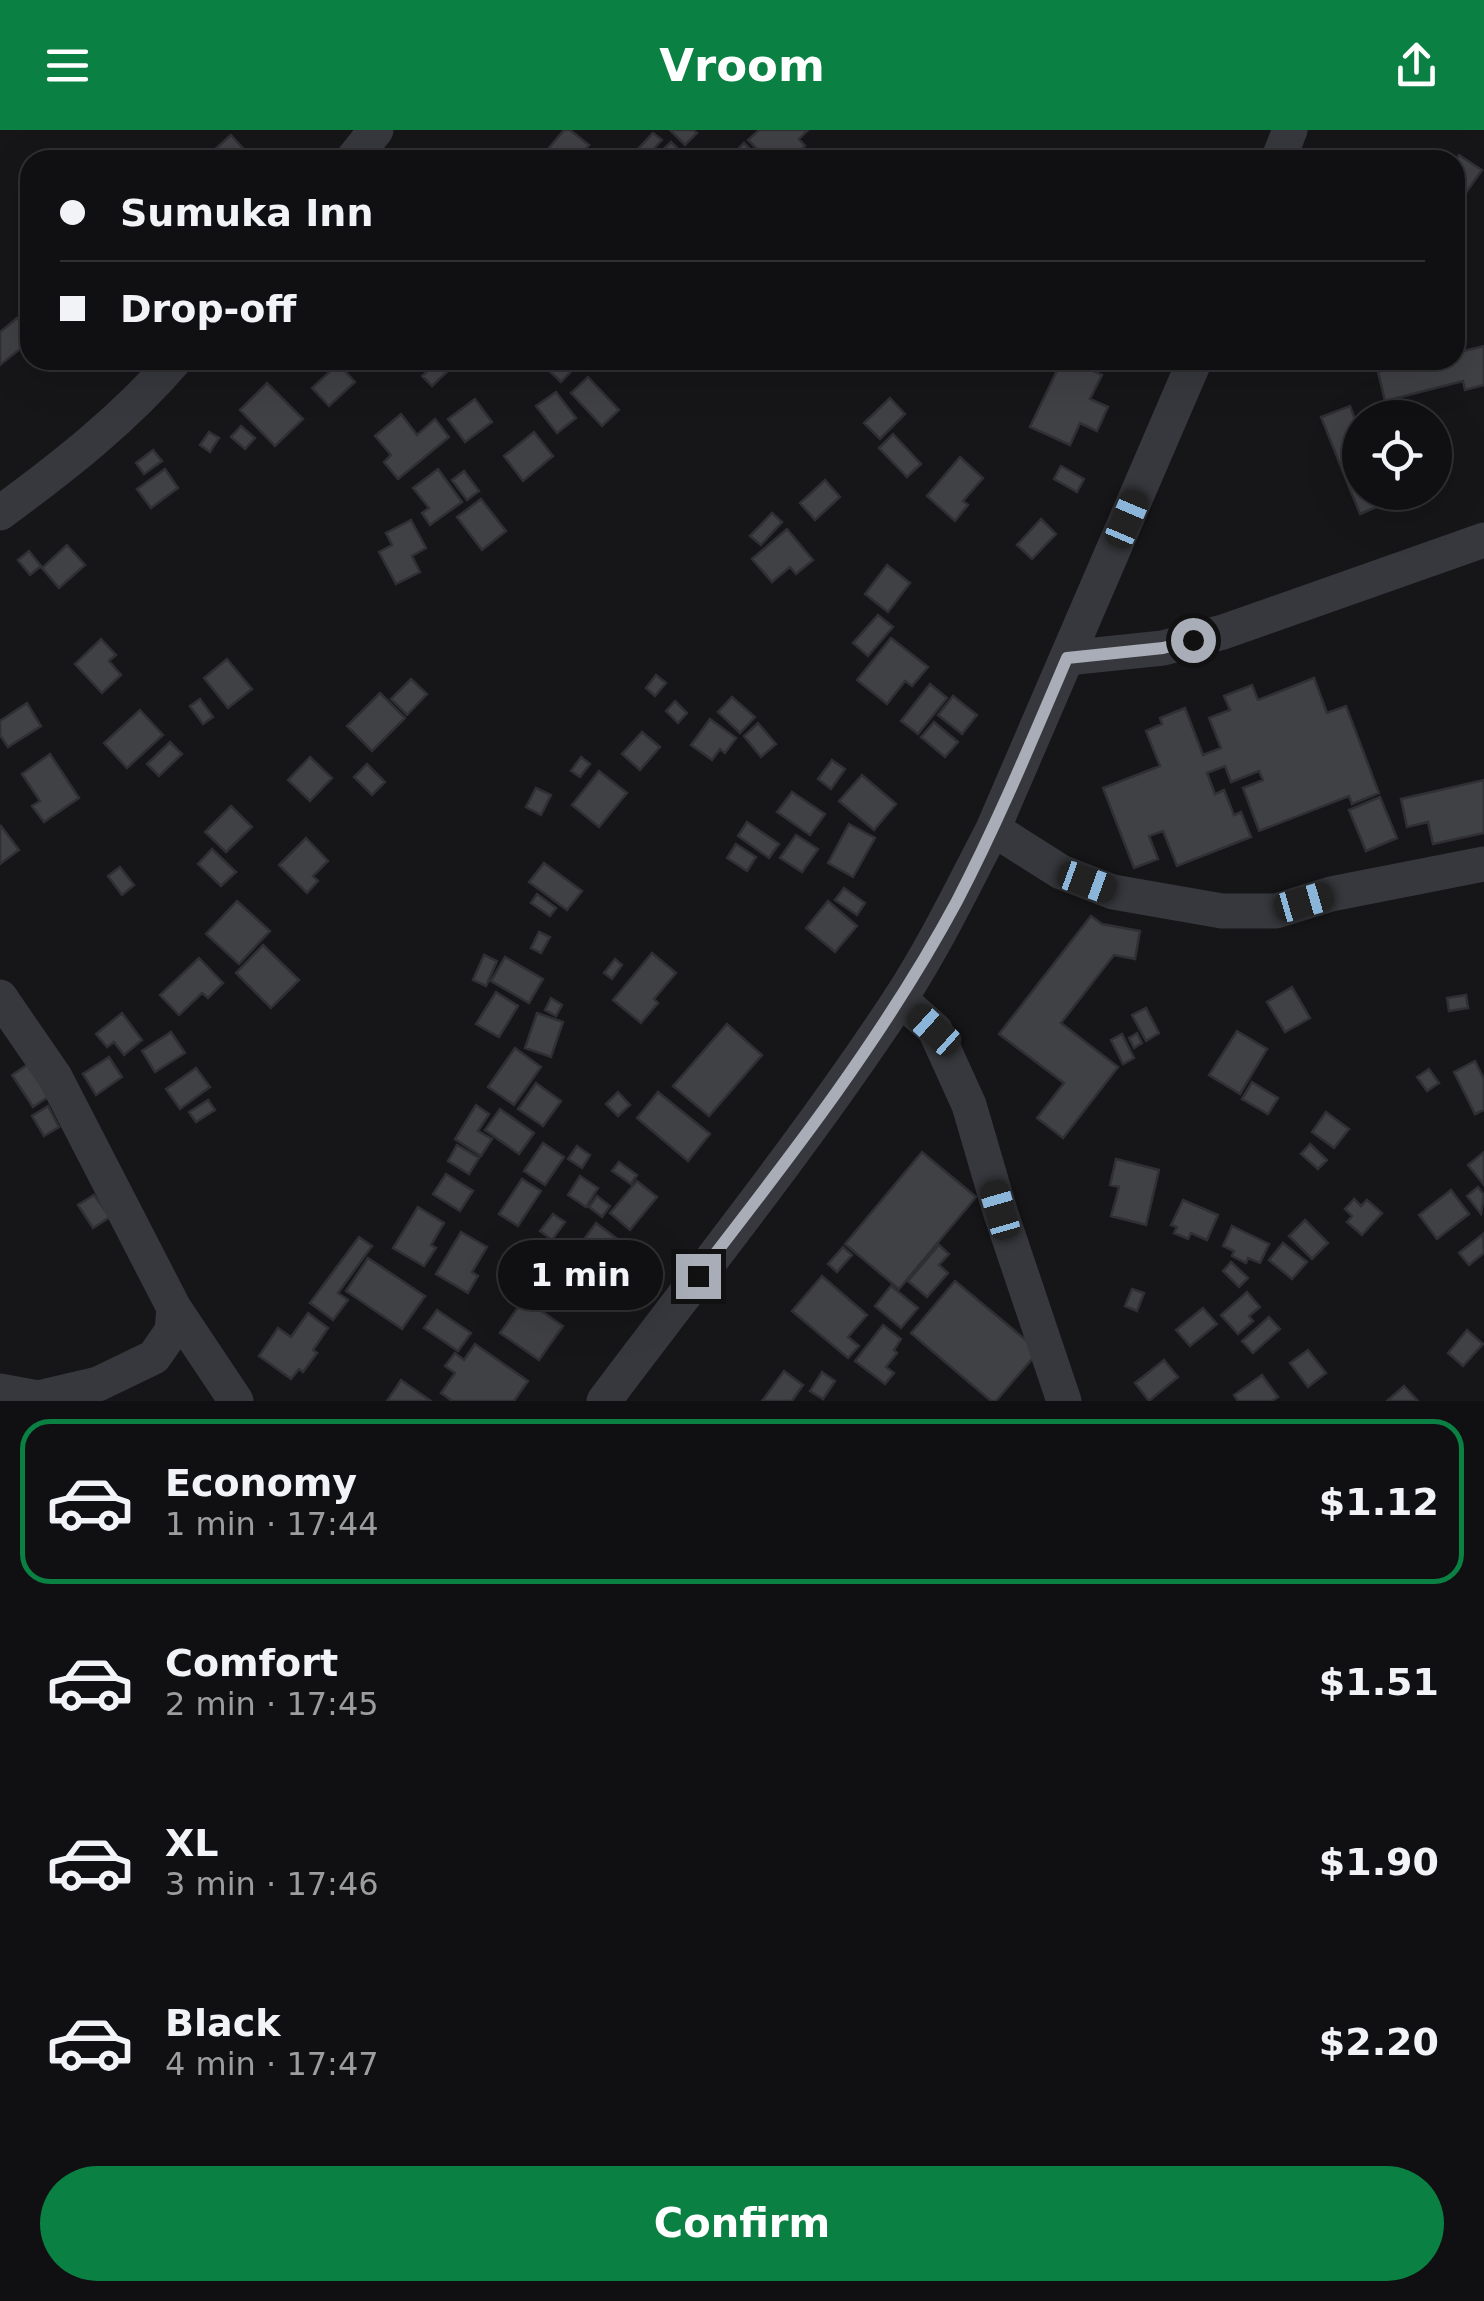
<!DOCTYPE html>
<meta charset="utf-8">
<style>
:root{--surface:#101012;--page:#19191b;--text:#f1f3f6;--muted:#9c9d9f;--line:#303032;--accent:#0b8043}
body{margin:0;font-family:"DejaVu Sans",sans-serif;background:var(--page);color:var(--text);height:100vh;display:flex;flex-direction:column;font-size:38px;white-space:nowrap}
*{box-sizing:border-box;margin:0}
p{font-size:32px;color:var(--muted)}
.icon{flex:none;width:55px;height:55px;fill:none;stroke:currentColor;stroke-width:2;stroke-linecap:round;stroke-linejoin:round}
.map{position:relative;height:1271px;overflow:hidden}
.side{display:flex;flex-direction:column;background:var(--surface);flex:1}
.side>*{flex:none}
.hud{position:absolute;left:20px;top:20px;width:1445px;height:220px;border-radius:30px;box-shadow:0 10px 40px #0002,0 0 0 2px var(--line);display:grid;align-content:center;height:220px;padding:0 40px;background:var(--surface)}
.controls{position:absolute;left:1342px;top:270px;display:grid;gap:20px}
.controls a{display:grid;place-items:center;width:110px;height:110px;border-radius:50%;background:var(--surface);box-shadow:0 10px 40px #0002,0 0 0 2px var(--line);font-size:50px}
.end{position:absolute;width:45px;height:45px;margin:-22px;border:12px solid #a8adb8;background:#111;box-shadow:0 0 0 5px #111}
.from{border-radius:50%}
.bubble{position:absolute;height:70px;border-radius:35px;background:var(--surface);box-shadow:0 10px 40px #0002,0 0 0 2px var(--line);font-size:32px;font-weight:600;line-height:70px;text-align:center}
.car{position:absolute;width:30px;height:60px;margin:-30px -15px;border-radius:12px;box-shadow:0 0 8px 2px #0007;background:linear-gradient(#222 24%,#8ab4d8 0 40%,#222 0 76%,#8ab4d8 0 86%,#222 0)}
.hud b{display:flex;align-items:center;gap:35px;height:95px;font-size:38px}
.hud b+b{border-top:2px solid var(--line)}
.hud i{width:25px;height:25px;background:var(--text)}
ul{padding:18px 0 0;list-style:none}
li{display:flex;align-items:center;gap:30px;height:165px;margin:0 20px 15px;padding:0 20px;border:5px solid transparent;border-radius:30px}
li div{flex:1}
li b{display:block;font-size:38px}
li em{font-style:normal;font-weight:600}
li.selected{border-color:var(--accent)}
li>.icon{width:90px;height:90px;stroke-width:1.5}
.button{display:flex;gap:20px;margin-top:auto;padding:20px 40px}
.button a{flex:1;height:115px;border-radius:60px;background:var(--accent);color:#fff;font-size:40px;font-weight:600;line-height:115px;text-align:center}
header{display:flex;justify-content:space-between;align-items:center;height:130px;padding:0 40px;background:var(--accent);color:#fff;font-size:45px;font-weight:600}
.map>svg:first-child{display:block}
.building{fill:#404145;stroke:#303034;stroke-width:2.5}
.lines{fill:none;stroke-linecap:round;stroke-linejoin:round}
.minor{stroke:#37383d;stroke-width:35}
.route{stroke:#a8adb8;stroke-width:12}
</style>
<header><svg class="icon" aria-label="menu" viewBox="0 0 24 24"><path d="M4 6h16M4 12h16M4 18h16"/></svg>Vroom<svg class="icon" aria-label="share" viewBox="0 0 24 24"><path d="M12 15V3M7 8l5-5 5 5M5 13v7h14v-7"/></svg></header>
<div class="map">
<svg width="1484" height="1271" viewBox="0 0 1484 1271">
<rect width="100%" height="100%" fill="#161618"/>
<path class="building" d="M564,0H570L589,15L577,30H549L543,25Z
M670,0H693L697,3L685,15Z
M759,0H808L799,9L805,16L790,30L783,24L777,30H768L748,10Z
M653,3L662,10L646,27L638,19Z
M231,5L250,26L245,30H203Z
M671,12L687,28L652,30Z
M744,13L761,30H727Z
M1459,25L1482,40L1465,64L1455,57V31Z
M17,188L30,204V211L0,235V202Z
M1484,216V255L1465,260L1463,251L1385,271L1378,242L1428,230H1455V223Z
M440,230H445L452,237L432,256L422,246Z
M551,230H582L561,252L545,237Z
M1062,230H1070L1102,245L1090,269L1108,277L1097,301L1080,293L1070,315L1030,297Z
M338,234L355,252L329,276L312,258Z
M588,247L619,280L602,296L571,263Z
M267,253L303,289L275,316L240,280Z
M556,262L576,288L557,303L536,276Z
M890,268L905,284L880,309L864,293Z
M475,269L492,292L465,312L448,289Z
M1350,276L1360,302V362H1384L1388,372L1360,384L1321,287Z
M401,284L417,305L435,289L449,307L398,349L384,332L391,325L375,306Z
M241,296L255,308L245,319L231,307Z
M209,302L219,308L210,322L200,315Z
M534,302L553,326L523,351L504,326Z
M893,304L921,334L907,347L879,318Z
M153,320L162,331L144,344L136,333Z
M960,327L983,348L963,371L968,375L955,391L927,366Z
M1061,336L1084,349L1077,362L1054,349Z
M165,339L178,358L151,378L137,359Z
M438,339L462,372L430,395L422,383L429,378L413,358Z
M464,341L479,361L467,370L452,350Z
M825,350L840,367L815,390L800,373Z
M481,369L506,401L482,420L457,387Z
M772,383L782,392L761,415L750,406Z
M1041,389L1056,404L1032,429L1017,415Z
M411,390L426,418L412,426L420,442L396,454L379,422L392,415L386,403Z
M787,399L813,430L796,444L790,437L772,452L752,429Z
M67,415L85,435L59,458L42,438Z
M29,421L41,436L30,445L18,430Z
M887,435L910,453L888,482L865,464Z
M878,485L893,497L868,526L853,513Z
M891,508L928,537L912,556L905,551L887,574L857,550Z
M101,509L116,525L109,531L121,545L102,563L75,534Z
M227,529L252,559L228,578L204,548Z
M656,545L666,553L655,566L646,558Z
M1314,548L1327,583L1346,576L1379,663L1352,674L1349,666L1259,701L1243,658L1263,650L1259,641L1231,652L1225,636L1207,643L1215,664L1224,660L1234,685L1241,682L1251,707L1177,736L1163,701L1149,706L1158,729L1134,738L1103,658L1160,636L1146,601L1162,594L1160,588L1185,578L1203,625L1221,618L1209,588L1230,580L1224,566L1252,555L1258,570Z
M411,549L427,564L407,585L391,569Z
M930,554L947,568L918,604L901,591Z
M380,563L405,588L372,621L347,596Z
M953,566L977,585L962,604L938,585Z
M732,567L755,587L740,603L718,582Z
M200,569L213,587L203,594L190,576Z
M675,571L687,583L678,593L666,581Z
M27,573L41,596L8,617L0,605V591Z
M140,580L163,605L127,638L104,613Z
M710,589L736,608L725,623L720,619L712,630L691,615Z
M934,592L958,612L945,627L921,607Z
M758,593L776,614L761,627L744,606Z
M642,602L660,617L640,640L622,624Z
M170,612L182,624L159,646L147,634Z
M50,624L79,668L44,692L32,676L40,671L22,644Z
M310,627L332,648L310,671L288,650Z
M581,627L590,634L580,647L571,641Z
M832,630L845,639L831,659L818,649Z
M367,634L385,652L372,665L354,647Z
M599,641L627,663L599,697L572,675Z
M862,645L896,674L874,700L839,671Z
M1484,650V703L1433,714L1428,692L1407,697L1401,669Z
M536,658L551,665L541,685L526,677Z
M792,662L825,684L810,705L777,682Z
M1380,667L1397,708L1366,721L1349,680Z
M231,676L252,697L226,722L205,702Z
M747,692L779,714L769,728L738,706Z
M849,694L875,708L853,747L828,733Z
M1,696L19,720L0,734V697Z
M796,705L818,719L802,742L780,728Z
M306,708L328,731L313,746L318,751L307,763L279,735Z
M736,714L756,727L747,741L727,728Z
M212,719L236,742L221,756L198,734Z
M544,733L582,761L567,780L529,752Z
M120,737L134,755L122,765L108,746Z
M844,758L865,773L857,785L835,770Z
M537,764L556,778L550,786L531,773Z
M237,771L270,801L239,834L206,804Z
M828,771L857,796L835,822L806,798Z
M1091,786L1102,794L1140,801L1135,829L1114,825L1061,893L1118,937L1063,1008L1037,988L1064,953L999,904Z
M539,802L550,807L541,823L531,818Z
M263,815L299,850L271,878L236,843Z
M652,823L676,843L654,869L658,873L641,893L613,870Z
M484,825L497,831L486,856L473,850Z
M505,827L543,849L529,873L491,851Z
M199,828L223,853L208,868L202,863L179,885L160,865Z
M615,829L622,835L612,849L604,843Z
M1292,857L1310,888L1285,902L1267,872Z
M496,862L518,876L499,907L476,894Z
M1466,865L1468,878L1449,881L1447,868Z
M551,868L562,875L556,886L545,880Z
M1146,878L1159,903L1146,911L1132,885Z
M122,883L142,910L124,925L114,912L107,917L96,904Z
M537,883L563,892L551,927L525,918Z
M727,894L762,925L709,986L673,956Z
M1237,901L1267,919L1240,964L1209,945Z
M171,902L185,923L155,942L142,921Z
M1137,903L1142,913L1134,918L1129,908Z
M1122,904L1134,928L1123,934L1111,910Z
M515,918L541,937L514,975L488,957Z
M109,927L122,947L96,965L83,944Z
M33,931L54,963L33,977L12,945Z
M1475,931L1484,949V980L1475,984L1454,942Z
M196,938L210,957L180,979L166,959Z
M1429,939L1439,953L1427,961L1417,947Z
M1252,952L1278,968L1268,984L1242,969Z
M536,953L561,971L543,996L518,979Z
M618,962L630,975L618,986L606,974Z
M658,962L710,1004L688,1031L637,988Z
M208,970L215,980L196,992L189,982Z
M476,975L489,984L478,1001L492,1009L481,1026L455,1009Z
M48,976L59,997L44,1006L32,986Z
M500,979L534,1003L519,1024L485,1000Z
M1326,982L1349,999L1334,1018L1312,1002Z
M543,1013L564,1027L545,1055L524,1041Z
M1310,1014L1327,1030L1318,1039L1301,1024Z
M457,1015L479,1028L469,1044L448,1031Z
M577,1016L590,1025L582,1038L568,1029Z
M922,1022L976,1067L899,1159L845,1114Z
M1484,1022V1055L1468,1035Z
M1116,1029L1159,1040L1146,1095L1111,1086L1119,1057L1110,1055Z
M619,1032L637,1045L631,1054L612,1041Z
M446,1044L473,1061L460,1081L433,1064Z
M580,1046L598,1058L586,1077L568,1065Z
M522,1049L541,1061L518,1096L499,1084Z
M637,1051L657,1067L630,1100L610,1083Z
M1478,1057L1484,1065L1481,1084L1467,1066Z
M1451,1060L1469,1084L1437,1109L1419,1085Z
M94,1065L110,1087L93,1098L78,1075Z
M597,1066L610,1076L602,1087L589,1077Z
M1354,1069L1361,1076L1367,1070L1382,1083L1362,1105L1347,1092L1352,1086L1345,1079Z
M1183,1070L1218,1085L1207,1110L1191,1103L1188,1109L1174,1103L1177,1097L1171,1095Z
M418,1077L444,1093L431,1115L436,1118L424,1136L393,1118Z
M553,1084L565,1092L552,1110L540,1101Z
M1305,1090L1328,1113L1312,1129L1289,1106Z
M596,1093L620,1111L592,1148L568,1131Z
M1232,1096L1269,1114L1260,1133L1248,1128L1246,1133L1232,1126L1234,1121L1223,1116Z
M461,1102L487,1117L472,1142L478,1146L468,1163L436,1144Z
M1483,1104L1484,1123L1469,1135L1459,1123Z
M359,1107L372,1116L338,1163L348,1170L333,1190L310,1173Z
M1283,1113L1307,1132L1292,1149L1269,1130Z
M939,1115L949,1124L939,1135L948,1143L927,1167L908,1151Z
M843,1117L852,1125L837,1142L828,1134Z
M368,1128L425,1166L402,1199L346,1161Z
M1231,1132L1248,1148L1239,1157L1223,1141Z
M505,1136L531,1154L523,1165L497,1147Z
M822,1146L867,1185L848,1207L859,1216L848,1228L792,1181Z
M955,1151L1039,1221L996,1271H991L911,1203Z
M891,1156L918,1178L901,1198L875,1176Z
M1132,1159L1144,1163L1137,1181L1125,1176Z
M1247,1162L1260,1177L1249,1186L1253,1191L1238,1204L1221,1185Z
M524,1169L563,1196L539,1230L500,1203Z
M1203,1178L1217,1194L1190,1216L1176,1200Z
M437,1180L471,1203L458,1221L424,1198Z
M308,1183L328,1198L313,1220L317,1223L303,1242L299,1239L291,1249L259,1226L278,1198L291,1207Z
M1269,1187L1280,1199L1253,1223L1242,1211Z
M883,1195L901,1209L894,1220L897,1223L886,1237L894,1243L885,1254L855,1231Z
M1467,1200L1483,1214L1463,1236L1448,1223Z
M475,1214L528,1251L514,1271H452L441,1263L455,1243L445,1236L455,1223L464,1230Z
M1308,1220L1326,1243L1308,1257L1290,1233Z
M1164,1230L1178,1247L1149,1271L1135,1253Z
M784,1241L803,1255L792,1271H762Z
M822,1242L835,1251L823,1269L810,1261Z
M1262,1245L1278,1267L1272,1271H1238L1234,1265Z
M401,1250L431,1271H387Z
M1404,1256L1418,1271H1387Z"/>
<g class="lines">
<path class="minor" d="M352,30L376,0
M1278,30L1290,0
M0,383C63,337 124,289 175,230
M1067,528L1163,518L1223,502L1484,410
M993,699L1061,742L1113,762L1222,781H1276L1331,764L1484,734
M0,867L55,947L174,1178L236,1271
M900,869L935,900L969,975L1000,1081L1064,1271
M0,1261L38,1268L98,1254L154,1227L172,1201L174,1178
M604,1271C703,1139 807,1010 898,872C934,817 963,757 993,699L1195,230"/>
</g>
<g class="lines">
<path class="route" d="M698,1146C791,1026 885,905 957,771C998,692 1032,610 1067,528L1163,518L1193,510"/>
</g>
</svg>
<div class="controls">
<a><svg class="icon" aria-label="locate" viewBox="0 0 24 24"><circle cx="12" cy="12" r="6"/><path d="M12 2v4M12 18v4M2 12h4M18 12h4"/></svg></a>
</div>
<i class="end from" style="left:1193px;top:510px"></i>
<i class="end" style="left:698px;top:1146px"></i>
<div class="bubble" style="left:498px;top:1110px;width:165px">1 min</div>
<i class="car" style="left:1127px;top:389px;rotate:23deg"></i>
<i class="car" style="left:1087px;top:752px;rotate:110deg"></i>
<i class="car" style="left:1304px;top:772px;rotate:74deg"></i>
<i class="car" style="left:934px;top:900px;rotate:312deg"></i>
<i class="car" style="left:1000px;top:1080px;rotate:344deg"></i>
<div class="hud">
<b><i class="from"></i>Sumuka Inn</b>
<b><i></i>Drop-off</b>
</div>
</div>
<section class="side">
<ul>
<li class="selected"><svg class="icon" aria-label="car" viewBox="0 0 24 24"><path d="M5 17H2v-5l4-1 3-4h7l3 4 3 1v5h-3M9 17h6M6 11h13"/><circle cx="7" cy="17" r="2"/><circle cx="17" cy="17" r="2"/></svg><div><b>Economy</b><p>1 min · 17:44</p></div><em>$1.12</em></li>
<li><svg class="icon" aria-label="car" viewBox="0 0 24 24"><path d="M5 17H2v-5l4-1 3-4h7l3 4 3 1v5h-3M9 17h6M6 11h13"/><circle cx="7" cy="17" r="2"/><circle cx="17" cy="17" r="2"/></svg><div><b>Comfort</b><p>2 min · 17:45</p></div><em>$1.51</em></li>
<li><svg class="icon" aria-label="car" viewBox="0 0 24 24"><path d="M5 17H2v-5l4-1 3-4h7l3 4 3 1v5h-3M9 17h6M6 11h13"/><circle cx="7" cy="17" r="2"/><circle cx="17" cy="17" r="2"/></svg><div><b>XL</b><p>3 min · 17:46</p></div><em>$1.90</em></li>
<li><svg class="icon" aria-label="car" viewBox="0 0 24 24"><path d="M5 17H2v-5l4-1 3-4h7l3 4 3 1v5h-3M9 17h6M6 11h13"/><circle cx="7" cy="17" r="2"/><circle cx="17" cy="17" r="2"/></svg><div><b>Black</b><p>4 min · 17:47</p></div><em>$2.20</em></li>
</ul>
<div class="button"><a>Confirm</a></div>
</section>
